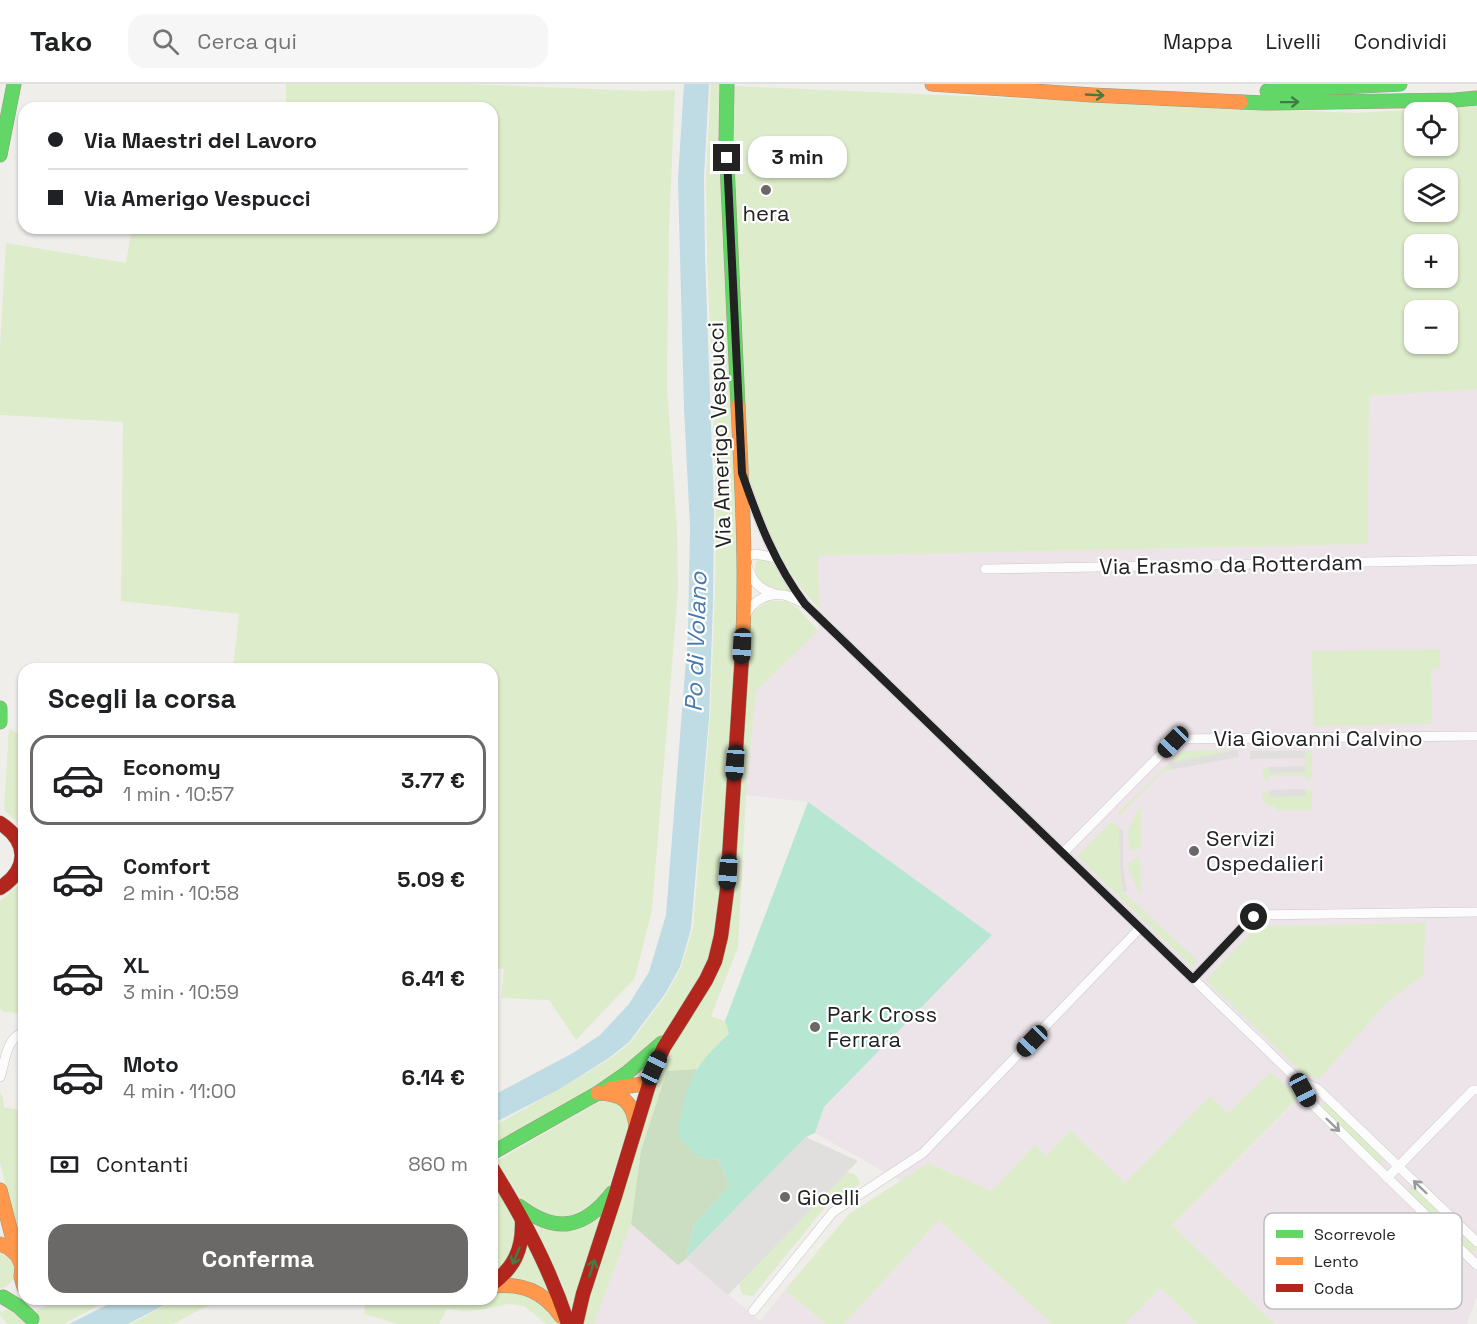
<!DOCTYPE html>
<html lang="it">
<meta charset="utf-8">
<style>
:root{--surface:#fff;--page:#f6f6f6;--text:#202124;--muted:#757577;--line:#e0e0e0;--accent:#6a6968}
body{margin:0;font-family:"Space Grotesk",sans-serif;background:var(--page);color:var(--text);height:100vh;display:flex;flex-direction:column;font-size:22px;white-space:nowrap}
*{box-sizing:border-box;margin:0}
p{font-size:20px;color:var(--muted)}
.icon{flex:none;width:33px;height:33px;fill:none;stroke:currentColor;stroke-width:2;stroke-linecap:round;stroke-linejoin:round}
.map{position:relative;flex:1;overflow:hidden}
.panel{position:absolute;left:18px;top:579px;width:480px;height:642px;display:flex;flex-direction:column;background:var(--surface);border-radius:18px;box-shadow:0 2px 4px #0004}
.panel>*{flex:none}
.banner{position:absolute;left:18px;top:18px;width:480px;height:132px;border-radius:18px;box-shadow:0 2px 4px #0004;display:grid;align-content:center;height:132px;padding:0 30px;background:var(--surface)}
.controls{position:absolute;left:1404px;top:18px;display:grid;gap:12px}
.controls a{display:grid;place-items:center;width:54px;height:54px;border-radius:12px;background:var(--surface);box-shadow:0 2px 4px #0004;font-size:30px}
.end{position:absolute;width:27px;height:27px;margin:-14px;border:8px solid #222;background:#fff;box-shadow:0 0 0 3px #fff}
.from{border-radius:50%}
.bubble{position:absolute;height:42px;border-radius:18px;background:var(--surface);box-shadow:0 2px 4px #0004;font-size:20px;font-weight:600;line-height:42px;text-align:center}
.car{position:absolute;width:18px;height:36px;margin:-18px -9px;border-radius:8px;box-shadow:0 0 4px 2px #0007;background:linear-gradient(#222 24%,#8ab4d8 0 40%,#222 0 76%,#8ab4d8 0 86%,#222 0)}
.banner b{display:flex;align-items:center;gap:21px;height:57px;font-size:22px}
.banner b+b{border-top:2px solid var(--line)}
.banner i{width:15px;height:15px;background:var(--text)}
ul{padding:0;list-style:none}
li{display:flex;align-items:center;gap:18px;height:90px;margin:0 12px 9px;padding:0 18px;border:3px solid transparent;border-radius:18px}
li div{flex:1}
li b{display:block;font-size:22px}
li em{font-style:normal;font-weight:600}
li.selected{border-color:var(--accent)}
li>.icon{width:54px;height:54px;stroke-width:1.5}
h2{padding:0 30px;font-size:27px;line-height:72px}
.pay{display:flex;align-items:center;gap:15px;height:66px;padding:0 30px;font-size:22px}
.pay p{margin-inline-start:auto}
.button{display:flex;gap:12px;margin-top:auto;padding:12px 30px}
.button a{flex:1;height:69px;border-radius:18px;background:var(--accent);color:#fff;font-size:24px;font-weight:600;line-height:69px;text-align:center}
header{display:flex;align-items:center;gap:36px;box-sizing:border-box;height:84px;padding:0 30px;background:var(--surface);border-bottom:2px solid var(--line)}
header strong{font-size:28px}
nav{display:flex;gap:33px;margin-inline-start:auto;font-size:21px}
.search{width:420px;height:54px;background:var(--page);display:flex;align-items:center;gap:15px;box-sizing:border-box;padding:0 21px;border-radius:18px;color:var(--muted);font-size:22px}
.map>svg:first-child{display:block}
.industrial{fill:#ede4e9}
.grass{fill:#ddeccb;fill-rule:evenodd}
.forest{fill:#cbdec1}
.pitch{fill:#b7e6d2}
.parking{fill:#e0dfde}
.water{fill:#bfdbe3}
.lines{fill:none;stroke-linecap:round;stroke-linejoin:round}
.street-casing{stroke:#c9c8c7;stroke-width:10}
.fast-casing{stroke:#999a82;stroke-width:15}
.slow-casing{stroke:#999a82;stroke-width:15}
.jam-casing{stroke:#999a82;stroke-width:15}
.street{stroke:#fdfcfc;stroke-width:9}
.fast{stroke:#63d668;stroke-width:14}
.slow{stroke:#ff974d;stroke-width:14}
.jam{stroke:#b3261e;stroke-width:14}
.oneway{stroke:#427c45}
.oneway2{stroke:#9a9a9a}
.route{stroke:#222;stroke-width:8}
.poi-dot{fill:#6a6968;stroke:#fff;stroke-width:2}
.labels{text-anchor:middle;stroke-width:4.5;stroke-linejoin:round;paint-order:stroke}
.poi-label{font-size:22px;fill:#222;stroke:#fff;text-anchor:start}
.street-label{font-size:22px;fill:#222;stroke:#fff}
.water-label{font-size:24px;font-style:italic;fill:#4a7aab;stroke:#fff}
.key{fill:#fff;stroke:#bdbdbd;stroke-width:1.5}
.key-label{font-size:16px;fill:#222}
</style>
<header>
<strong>Tako</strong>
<div class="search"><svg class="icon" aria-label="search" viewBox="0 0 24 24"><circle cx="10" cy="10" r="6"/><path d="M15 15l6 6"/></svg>Cerca qui</div>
<nav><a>Mappa</a><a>Livelli</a><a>Condividi</a></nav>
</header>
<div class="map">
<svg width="1477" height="1240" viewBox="0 0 1477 1240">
<rect width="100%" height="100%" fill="#f0eeeb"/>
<path class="industrial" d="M1477,305V1212L1467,1240H1275L1172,1141L1299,1014L1271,988L1228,1029L1210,1012L1125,1099L1070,1046L1046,1072L1035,1061L992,1107L928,1079L901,1097L815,1049L824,1023L992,851L808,718L746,711L756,606L818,547L819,525L818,472L1368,460L1369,312Z
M939,1136L1052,1240H844Z
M631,1140L678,1180L686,1175L760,1237L785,1206L826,1240H594Z
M1160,1204L1198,1240H1125Z"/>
<path class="grass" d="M286,0H462L645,7L675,6L669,145L667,302L677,446L678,507L652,826L635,894L576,956L549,916L501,914L504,885L492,884V585H233L239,530L121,517L123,338L0,331V263L6,159L126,179L132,144H492V24H286Z
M711,0H722L739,426L738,541L720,817L713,859L706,882L698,899L674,936L655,959L602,1003L492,1062V1043L558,1006L610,975L630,959L666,911L681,884L693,844L710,634L715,509L716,424L713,315L707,175L706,92Z
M734,2L1356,29L1477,22V305L1369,312L1368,460L818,472L819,525L800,503L768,451L747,390L732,48ZM1414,28H1448V62H1414ZM1414,94H1448V128H1414ZM1414,160H1448V194H1414ZM1414,226H1448V260H1414Z
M759,476C778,475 783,494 791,509C773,503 751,502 756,477Z
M768,517H787L799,525L818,547L756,607L746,711L738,863L711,932L725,937L729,949L697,985L667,987L641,1066L631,1140L594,1240H582L585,1220L665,975L697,924L726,856L748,539L753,527Z
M1440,565V584L1431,585L1432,640L1313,642L1312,567Z
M9,645L24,652V744L4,726Z
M1237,666L1169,679L1170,686L1163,688L1119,732L1117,730L1178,670L1188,667Z
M1312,666V696L1305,697V692H1269V697L1264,695L1262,691L1264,685L1269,683V689L1305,688V667Z
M1305,705H1312V726H1276V722C1268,722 1265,721 1262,714L1263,709L1270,706V712H1306Z
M1141,720V765L1129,766L1128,746Z
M1112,737L1119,744L1120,781L1123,808L1198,877L1192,883L1077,772Z
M1140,772L1141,812L1129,788L1128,779Z
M24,797V930L2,927L0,924V817Z
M1425,839L1424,891L1387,918L1319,995L1302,989L1206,896L1253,847L1264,842Z
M1271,988L1299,1013L1172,1141L1275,1240H1198L1160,1204L1125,1240H1052L939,1136L844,1240H826L785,1206L849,1130L928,1079L992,1107L1035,1061L1046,1072L1070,1046L1125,1099L1210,1012L1228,1029Z
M0,1008L3,1014L4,1023L24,1027V1172L0,1079Z
M608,1015L624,1019L630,1037L609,1103L604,1114L582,1132L547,1135L521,1116L497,1077L598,1018Z
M1327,1016L1386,1073L1378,1081L1320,1024Z
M847,1088C855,1089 858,1092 860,1100L827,1121L753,1212L744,1211L741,1207L739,1198Z
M492,1098L515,1136L517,1144L510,1173L492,1193Z
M1414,1099L1477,1160V1164L1471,1171L1406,1108Z
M604,1127L573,1233L563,1202L535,1141Z
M525,1152L552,1213L506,1193Z
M0,1169C19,1176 20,1199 0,1205Z
M514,1206L533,1210L559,1235L560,1240H546L524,1222L508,1220L480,1226L463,1227L447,1225L439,1240H398L364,1230L366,1215H492V1208Z
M52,1215H110L64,1240H40L36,1226L47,1222Z
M177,1215H220L173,1240H131Z
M10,1225L17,1227L28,1240H7L0,1231V1228Z"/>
<path class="forest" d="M697,985L687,1009L698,1073L718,1076L730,1101L694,1141L686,1175L678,1181L631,1140L641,1066L667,987Z"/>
<path class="pitch" d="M808,718L992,851L824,1023L815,1049L806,1053L686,1175L694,1141L730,1101L718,1076L698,1073L678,1052C680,1032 686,1001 698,984C706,971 719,960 729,949L725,937Z"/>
<path class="parking" d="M1237,666L1239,673L1170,686L1169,679Z
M1250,667H1305V674L1250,675Z
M1305,682V688L1269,689V683Z
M1305,705L1306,712L1270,713V706Z
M1119,744L1123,746V783L1127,807L1123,808L1120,782Z
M806,1053L858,1077L728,1211L686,1175Z"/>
<path class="water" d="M684,0H709L704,93L705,172L714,423L713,518L709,634L691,845L680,883L665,910L629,958L609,974L558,1006L492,1040V1012L573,969L600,951L629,920L649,888L666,831L688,550L690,443L684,324L678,95Z
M119,1215H176L128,1240H69Z"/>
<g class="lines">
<defs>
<path id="street" d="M746,400C760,443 778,484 805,520L1297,995L1309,1017L1477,1181
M776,474L756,470L745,473C749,493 756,505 776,510
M985,485L1477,476
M746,531C752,517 768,508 784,511C790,512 797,516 803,519
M1063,769L1173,658L1178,655L1477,652
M1193,895L1247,838L1260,831L1477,828
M0,993C6,976 5,955 24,948
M1297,995L1318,1005L1477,1158
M1387,1094L1473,1006H1477
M753,1227L833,1128L923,1069L1140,844"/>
<path id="fast" d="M727,0L726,57L738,322
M1267,7L1400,0
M1241,18L1264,19L1455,16L1477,14
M0,71L14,0
M0,624V638
M492,1069L598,1009L627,989L662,959
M519,1122C556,1150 584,1145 612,1109
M3,1213L18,1222L32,1235"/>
<path id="slow" d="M932,0L1092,11L1241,18
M738,322C742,405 747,487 742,571
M610,1005L649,999
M598,1009C622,1010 632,1016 636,1041
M0,1106L17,1171L22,1182L21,1193L24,1203
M0,1160L9,1164L17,1171
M492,1202C523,1199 543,1207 561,1232"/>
<path id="jam" d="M0,739C29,758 29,785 0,804
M678,941L706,896L715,877L721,852L727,806L742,571
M492,1084C523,1134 550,1184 568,1240
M492,1200C514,1184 523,1165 522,1138
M576,1240L583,1210L615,1112L654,984L664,963L678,941"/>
</defs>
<use href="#street" class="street-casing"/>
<use href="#fast" class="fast-casing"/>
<use href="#slow" class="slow-casing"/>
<use href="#jam" class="jam-casing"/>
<use href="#street" class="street"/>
<use href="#fast" class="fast"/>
<use href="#slow" class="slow"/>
<use href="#jam" class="jam"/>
</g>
<defs><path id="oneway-shaft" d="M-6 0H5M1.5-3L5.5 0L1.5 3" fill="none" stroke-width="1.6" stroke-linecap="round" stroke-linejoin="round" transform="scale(1.5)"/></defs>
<g class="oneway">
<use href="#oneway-shaft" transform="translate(1095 11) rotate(3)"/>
<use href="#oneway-shaft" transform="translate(1290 18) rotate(-1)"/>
<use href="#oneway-shaft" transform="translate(516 1172) rotate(113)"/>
<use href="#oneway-shaft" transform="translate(592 1184) rotate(-72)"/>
</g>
<g class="oneway2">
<use href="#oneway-shaft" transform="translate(1333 1041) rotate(44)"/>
<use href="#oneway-shaft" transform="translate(1420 1103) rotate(-136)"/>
</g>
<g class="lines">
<path class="route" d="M727,74L742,389C758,436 775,480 805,520L1193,895L1247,838L1254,833"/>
</g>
<g class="poi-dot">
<circle cx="766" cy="106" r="6"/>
<circle cx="1194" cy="767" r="6"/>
<circle cx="815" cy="943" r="6"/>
<circle cx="785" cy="1113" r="6"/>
</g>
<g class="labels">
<g class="poi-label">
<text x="766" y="137" text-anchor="middle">hera</text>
<text x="1206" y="762">Servizi<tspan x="1206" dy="25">Ospedalieri</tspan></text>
<text x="827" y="938">Park Cross<tspan x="827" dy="25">Ferrara</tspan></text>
<text x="797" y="1121">Gioelli</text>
</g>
<g class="street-label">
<text transform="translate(719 351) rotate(-92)" y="8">Via Amerigo Vespucci</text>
<text transform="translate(1231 480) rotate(-1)" y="8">Via Erasmo da Rotterdam</text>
<text x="1318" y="662">Via Giovanni Calvino</text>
</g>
<g class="water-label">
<text transform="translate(696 558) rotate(-88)" y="8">Po di Volano</text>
</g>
</g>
<rect x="1264" y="1129" width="198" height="96" rx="9" class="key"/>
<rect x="1276" y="1146" width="27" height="8" fill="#63d668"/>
<rect x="1276" y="1173" width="27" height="8" fill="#ff974d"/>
<rect x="1276" y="1200" width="27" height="8" fill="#b3261e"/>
<g class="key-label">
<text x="1314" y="1156">Scorrevole</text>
<text x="1314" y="1183">Lento</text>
<text x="1314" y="1210">Coda</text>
</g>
</svg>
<div class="controls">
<a><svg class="icon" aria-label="locate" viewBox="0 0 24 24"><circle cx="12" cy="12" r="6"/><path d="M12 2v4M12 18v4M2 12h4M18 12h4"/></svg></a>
<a><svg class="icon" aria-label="layers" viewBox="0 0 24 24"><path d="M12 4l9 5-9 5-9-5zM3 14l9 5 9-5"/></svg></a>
<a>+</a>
<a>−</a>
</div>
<i class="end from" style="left:1254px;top:833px"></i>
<i class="end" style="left:727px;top:74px"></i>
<div class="bubble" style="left:748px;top:52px;width:99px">3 min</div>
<i class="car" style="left:742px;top:562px;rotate:183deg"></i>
<i class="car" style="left:1173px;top:658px;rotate:224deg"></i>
<i class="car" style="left:735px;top:679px;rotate:184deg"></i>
<i class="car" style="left:728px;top:788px;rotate:184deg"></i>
<i class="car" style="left:1032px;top:957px;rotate:224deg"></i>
<i class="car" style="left:654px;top:984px;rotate:25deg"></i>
<i class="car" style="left:1303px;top:1006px;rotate:152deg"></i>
<div class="banner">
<b><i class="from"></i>Via Maestri del Lavoro</b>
<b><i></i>Via Amerigo Vespucci</b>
</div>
<section class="panel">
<h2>Scegli la corsa</h2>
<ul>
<li class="selected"><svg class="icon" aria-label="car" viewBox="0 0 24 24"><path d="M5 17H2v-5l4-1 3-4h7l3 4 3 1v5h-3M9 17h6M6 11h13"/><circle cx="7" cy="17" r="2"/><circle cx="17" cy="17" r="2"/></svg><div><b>Economy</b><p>1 min · 10:57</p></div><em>3.77 €</em></li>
<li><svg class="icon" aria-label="car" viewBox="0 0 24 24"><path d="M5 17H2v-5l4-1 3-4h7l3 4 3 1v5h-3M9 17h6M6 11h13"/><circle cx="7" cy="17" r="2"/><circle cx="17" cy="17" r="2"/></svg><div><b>Comfort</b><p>2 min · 10:58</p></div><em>5.09 €</em></li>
<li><svg class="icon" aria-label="car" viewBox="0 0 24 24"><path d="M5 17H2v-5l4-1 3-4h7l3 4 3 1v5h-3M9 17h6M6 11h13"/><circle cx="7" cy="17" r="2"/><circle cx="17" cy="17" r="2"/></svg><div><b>XL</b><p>3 min · 10:59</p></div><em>6.41 €</em></li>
<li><svg class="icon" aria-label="car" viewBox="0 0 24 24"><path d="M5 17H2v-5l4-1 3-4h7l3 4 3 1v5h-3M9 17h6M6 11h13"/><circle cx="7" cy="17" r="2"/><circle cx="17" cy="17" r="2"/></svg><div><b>Moto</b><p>4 min · 11:00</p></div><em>6.14 €</em></li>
</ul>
<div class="pay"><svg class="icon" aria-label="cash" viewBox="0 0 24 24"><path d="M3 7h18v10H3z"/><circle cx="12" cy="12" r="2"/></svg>Contanti<p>860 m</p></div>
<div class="button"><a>Conferma</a></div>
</section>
</div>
